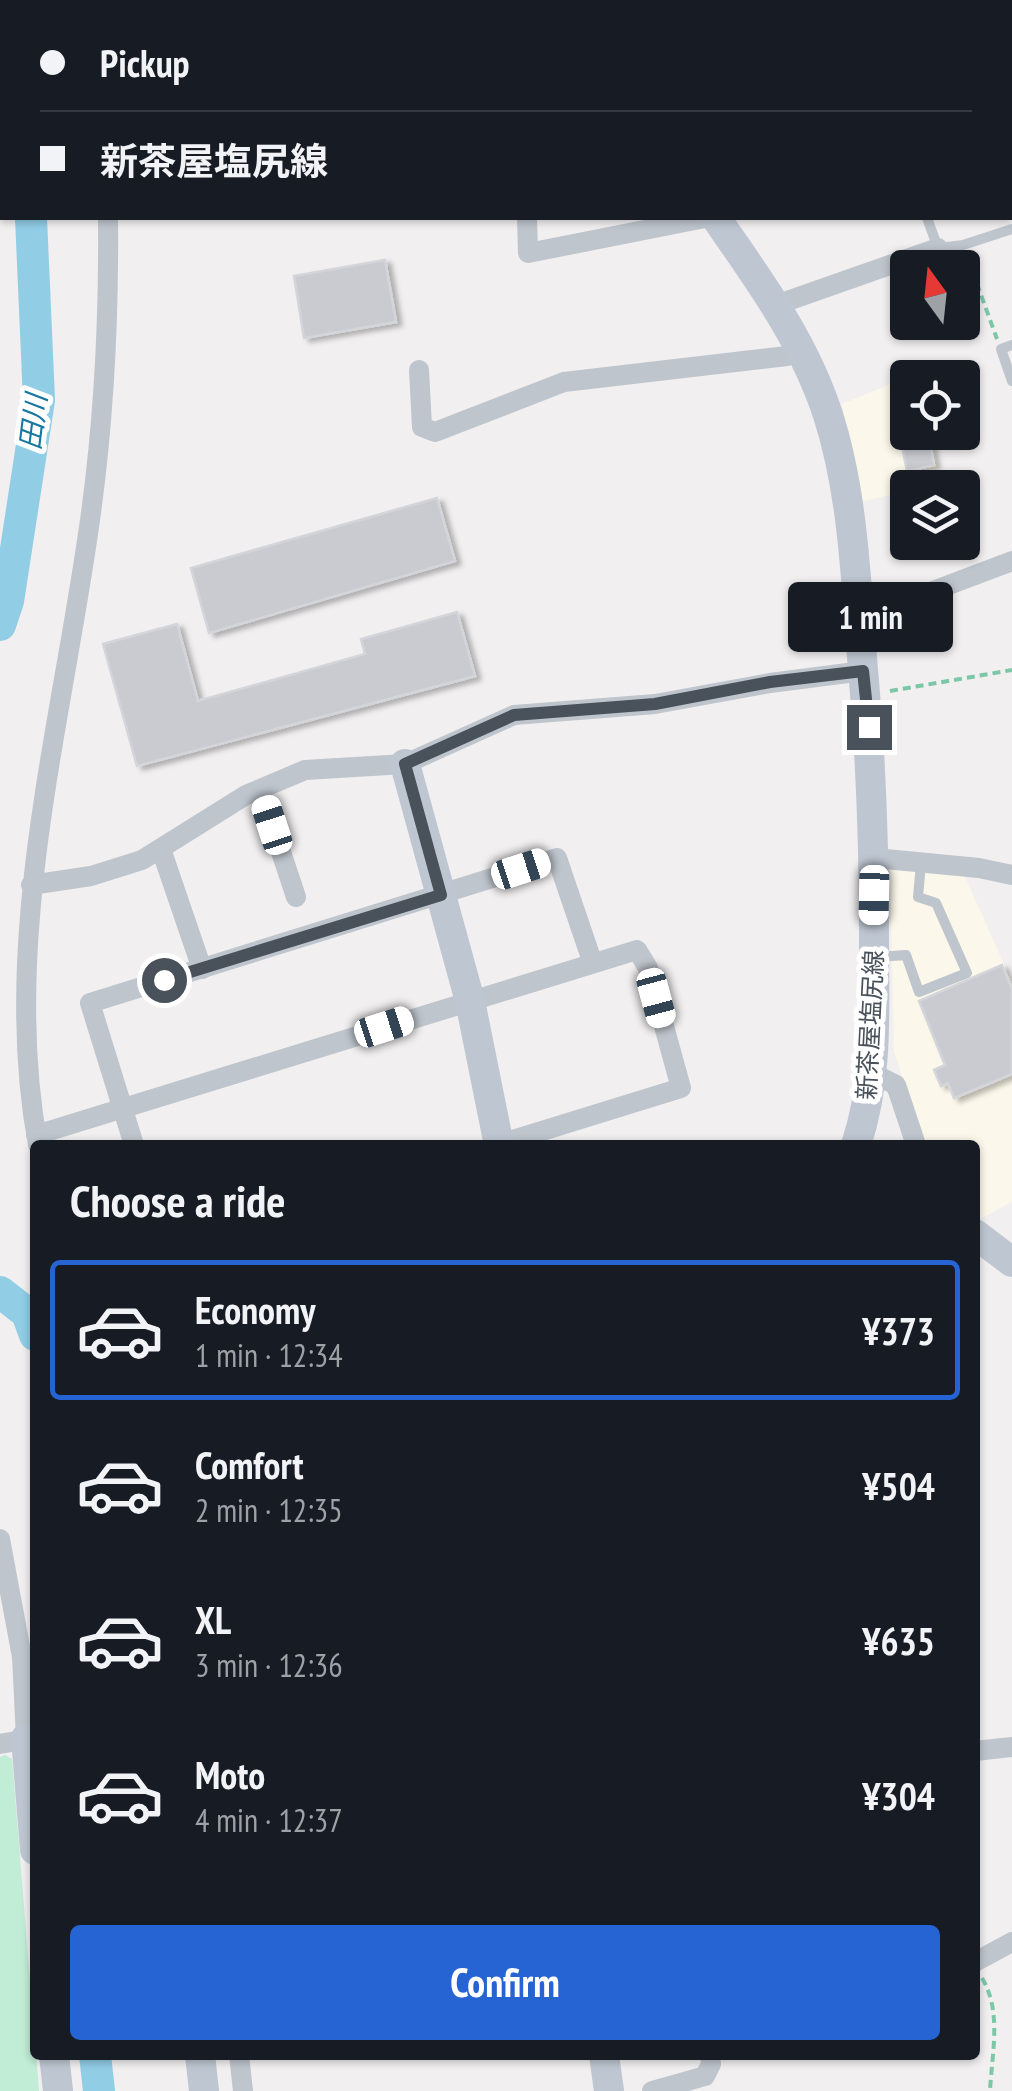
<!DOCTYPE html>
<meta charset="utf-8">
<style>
:root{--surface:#171b24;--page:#242831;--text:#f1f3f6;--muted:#9ea1a6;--line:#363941;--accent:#2764d3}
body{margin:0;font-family:"PT Sans Narrow","Noto Sans JP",sans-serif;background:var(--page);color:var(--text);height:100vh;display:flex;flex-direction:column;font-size:38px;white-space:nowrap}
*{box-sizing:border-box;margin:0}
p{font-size:32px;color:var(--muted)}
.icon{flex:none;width:55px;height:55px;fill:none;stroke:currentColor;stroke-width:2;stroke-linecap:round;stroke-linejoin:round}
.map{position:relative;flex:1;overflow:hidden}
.details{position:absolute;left:30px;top:1140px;width:950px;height:920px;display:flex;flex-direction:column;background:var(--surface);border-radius:10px;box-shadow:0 2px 8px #0004}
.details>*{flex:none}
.top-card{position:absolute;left:0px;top:0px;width:1012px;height:220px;box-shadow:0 2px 8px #0004;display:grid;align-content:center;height:220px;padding:0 40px;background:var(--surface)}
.needle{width:65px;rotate:345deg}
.controls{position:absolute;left:890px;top:250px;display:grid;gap:20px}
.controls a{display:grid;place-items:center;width:90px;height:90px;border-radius:10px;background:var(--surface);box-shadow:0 2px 8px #0004;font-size:50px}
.end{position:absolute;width:45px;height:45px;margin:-22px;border:12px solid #49515b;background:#fff;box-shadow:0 0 0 5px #fff}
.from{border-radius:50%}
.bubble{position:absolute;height:70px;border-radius:10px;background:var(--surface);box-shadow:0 2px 8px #0004;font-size:32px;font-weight:600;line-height:70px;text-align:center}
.car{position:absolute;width:30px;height:60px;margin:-30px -15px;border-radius:12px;box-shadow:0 0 8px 2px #0007;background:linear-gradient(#fff 24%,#345 0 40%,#fff 0 76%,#345 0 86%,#fff 0)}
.top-card b{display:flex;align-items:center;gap:35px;height:95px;font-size:38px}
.top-card b+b{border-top:2px solid var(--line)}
.top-card i{width:25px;height:25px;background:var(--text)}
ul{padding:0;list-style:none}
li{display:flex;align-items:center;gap:30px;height:140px;margin:0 20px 15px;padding:0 20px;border:5px solid transparent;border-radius:10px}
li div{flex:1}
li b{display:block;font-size:38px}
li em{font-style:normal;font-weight:600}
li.active{border-color:var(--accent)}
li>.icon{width:90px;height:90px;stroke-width:1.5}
h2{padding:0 40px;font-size:45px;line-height:120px}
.cta{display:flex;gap:20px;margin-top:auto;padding:20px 40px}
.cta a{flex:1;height:115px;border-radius:10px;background:var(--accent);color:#fff;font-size:40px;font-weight:600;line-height:115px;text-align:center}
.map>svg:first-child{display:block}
.commercial{fill:#fbf7ea}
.green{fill:#c1ecd5}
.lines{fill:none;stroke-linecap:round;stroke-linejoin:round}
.river{stroke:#91cde5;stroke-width:32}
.building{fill:#c9cbd1;stroke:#d4d5da;stroke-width:2.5;filter:url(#shadow)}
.path{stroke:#7cc7a8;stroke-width:4;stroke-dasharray:8 5;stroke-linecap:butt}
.lane{stroke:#bfc5cd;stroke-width:10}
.street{stroke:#bfc5cd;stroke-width:20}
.secondary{stroke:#bec6d1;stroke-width:30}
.route{stroke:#49515b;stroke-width:12}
.labels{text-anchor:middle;stroke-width:10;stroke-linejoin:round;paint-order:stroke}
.street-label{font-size:25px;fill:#49515b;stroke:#fff}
.water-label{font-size:28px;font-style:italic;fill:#18779f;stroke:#fff}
</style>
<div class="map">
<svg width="1012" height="2091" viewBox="0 0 1012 2091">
<defs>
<filter id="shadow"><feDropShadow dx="5.5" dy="3.5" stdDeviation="2.5" flood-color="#0004"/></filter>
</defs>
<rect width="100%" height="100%" fill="#f1efef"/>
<path class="commercial" d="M893,383L898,392L907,388L908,432L932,433L938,469L912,475L914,487L908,488L907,491L860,502L842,404Z
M890,863L962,870L1012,982V1202L978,1220L975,1217V1145H924L894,1052Z"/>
<path class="green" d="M5,1755L12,1759L39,2091H0V1757Z"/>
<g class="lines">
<path class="river" d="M13,0V2
M0,625L8,601L39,400L31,218
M0,1292L27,1313L35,1335
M95,2055L99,2091"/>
</g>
<path class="building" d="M385,260L396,322L304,338L294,276Z
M899,432H928L934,465L907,471Z
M437,498L455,561L209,633L191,568Z
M457,612L475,676L137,766L103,644L177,624L198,701L365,654L361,639Z
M1002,965L1012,989V1074L954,1098L948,1083L941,1086L934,1070L945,1065L919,1001Z"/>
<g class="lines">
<path class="path" d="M968,259L997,339
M890,691L1012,670
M982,1978C1002,2011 992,2053 990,2091"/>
<path class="lane" d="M245,0L247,2
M933,0L934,2
M1010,10L1012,9
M927,218L938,248L963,245L1012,229
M1012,345L1001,349L1012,381
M878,957L906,955L919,992L967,973L936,903L918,897L921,863"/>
<path class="street" d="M178,0L179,2
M400,0L402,2
M822,0L823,2
M99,2V0
M527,218L528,253L705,218
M776,305L938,248
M419,370L422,427L435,432L564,382L787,356L801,350
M859,619L1012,561
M260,789L296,897
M161,849L202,969
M875,858L979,868L1012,875
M31,885L91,876L142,860L246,795L305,770L405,764L514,715L655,704L770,683L863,671
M872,1073L896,1085L916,1145
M36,1135L637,950L648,968L681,1088L497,1145
M38,1145C0,941 62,723 90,520C104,420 109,319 108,218
M134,1145L90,1003L557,858L592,961
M0,1539L22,1657L26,1738
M0,1744L35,1738
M975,1751L1012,1747
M975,1962L1012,1942
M239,2055L243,2091
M652,2091L705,2076L711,2064L710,2055"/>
<path class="secondary" d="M550,0L552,2
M716,218C759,280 804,341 828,415C854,496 856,585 863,670C871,758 874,845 874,935C874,1006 879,1076 856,1145
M405,764L470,1001L499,1145
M975,1234L1012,1262
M26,1738L35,1850
M54,2055L58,2091
M200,2055L204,2091
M604,2055L609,2091"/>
</g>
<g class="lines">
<path class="route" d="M164,980L441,895L405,764L514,715L655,704L770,682L863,671L869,727"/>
</g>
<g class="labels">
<g class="street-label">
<text transform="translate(870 1025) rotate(-87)" y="9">新茶屋塩尻線</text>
</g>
<g class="water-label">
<text transform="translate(33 422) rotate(-83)" y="10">田川</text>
</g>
</g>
</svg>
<div class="controls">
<a><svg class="needle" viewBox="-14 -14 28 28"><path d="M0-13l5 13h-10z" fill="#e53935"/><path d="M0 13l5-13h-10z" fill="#9ea1a6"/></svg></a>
<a><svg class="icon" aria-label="locate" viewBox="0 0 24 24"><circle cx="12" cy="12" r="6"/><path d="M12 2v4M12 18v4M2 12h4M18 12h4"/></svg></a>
<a><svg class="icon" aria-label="layers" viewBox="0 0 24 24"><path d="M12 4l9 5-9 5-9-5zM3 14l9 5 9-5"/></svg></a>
</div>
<i class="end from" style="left:164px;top:980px"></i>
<i class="end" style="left:869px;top:727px"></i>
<div class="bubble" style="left:788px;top:582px;width:165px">1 min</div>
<i class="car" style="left:272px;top:825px;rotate:342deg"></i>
<i class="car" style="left:521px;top:869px;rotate:72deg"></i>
<i class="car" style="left:874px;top:895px;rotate:181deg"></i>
<i class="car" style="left:656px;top:998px;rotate:165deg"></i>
<i class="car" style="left:384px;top:1027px;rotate:72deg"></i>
<div class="top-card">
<b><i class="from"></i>Pickup</b>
<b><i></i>新茶屋塩尻線</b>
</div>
<section class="details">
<h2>Choose a ride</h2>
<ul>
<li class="active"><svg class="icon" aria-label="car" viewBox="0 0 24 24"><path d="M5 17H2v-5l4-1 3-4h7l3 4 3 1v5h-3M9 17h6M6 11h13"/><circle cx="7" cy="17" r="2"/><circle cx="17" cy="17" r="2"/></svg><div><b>Economy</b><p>1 min · 12:34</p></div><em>¥373</em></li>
<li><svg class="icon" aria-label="car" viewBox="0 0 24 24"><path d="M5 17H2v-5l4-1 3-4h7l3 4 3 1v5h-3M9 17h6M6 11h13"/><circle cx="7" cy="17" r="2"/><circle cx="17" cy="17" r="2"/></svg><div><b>Comfort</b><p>2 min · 12:35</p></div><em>¥504</em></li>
<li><svg class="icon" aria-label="car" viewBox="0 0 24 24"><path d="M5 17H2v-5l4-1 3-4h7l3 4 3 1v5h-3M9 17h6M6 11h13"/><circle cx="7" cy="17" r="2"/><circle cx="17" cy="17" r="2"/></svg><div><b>XL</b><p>3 min · 12:36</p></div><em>¥635</em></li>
<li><svg class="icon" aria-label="car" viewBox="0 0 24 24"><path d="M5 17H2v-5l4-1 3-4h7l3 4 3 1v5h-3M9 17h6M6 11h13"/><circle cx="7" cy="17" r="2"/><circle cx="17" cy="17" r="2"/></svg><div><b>Moto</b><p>4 min · 12:37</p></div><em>¥304</em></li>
</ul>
<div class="cta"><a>Confirm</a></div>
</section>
</div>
